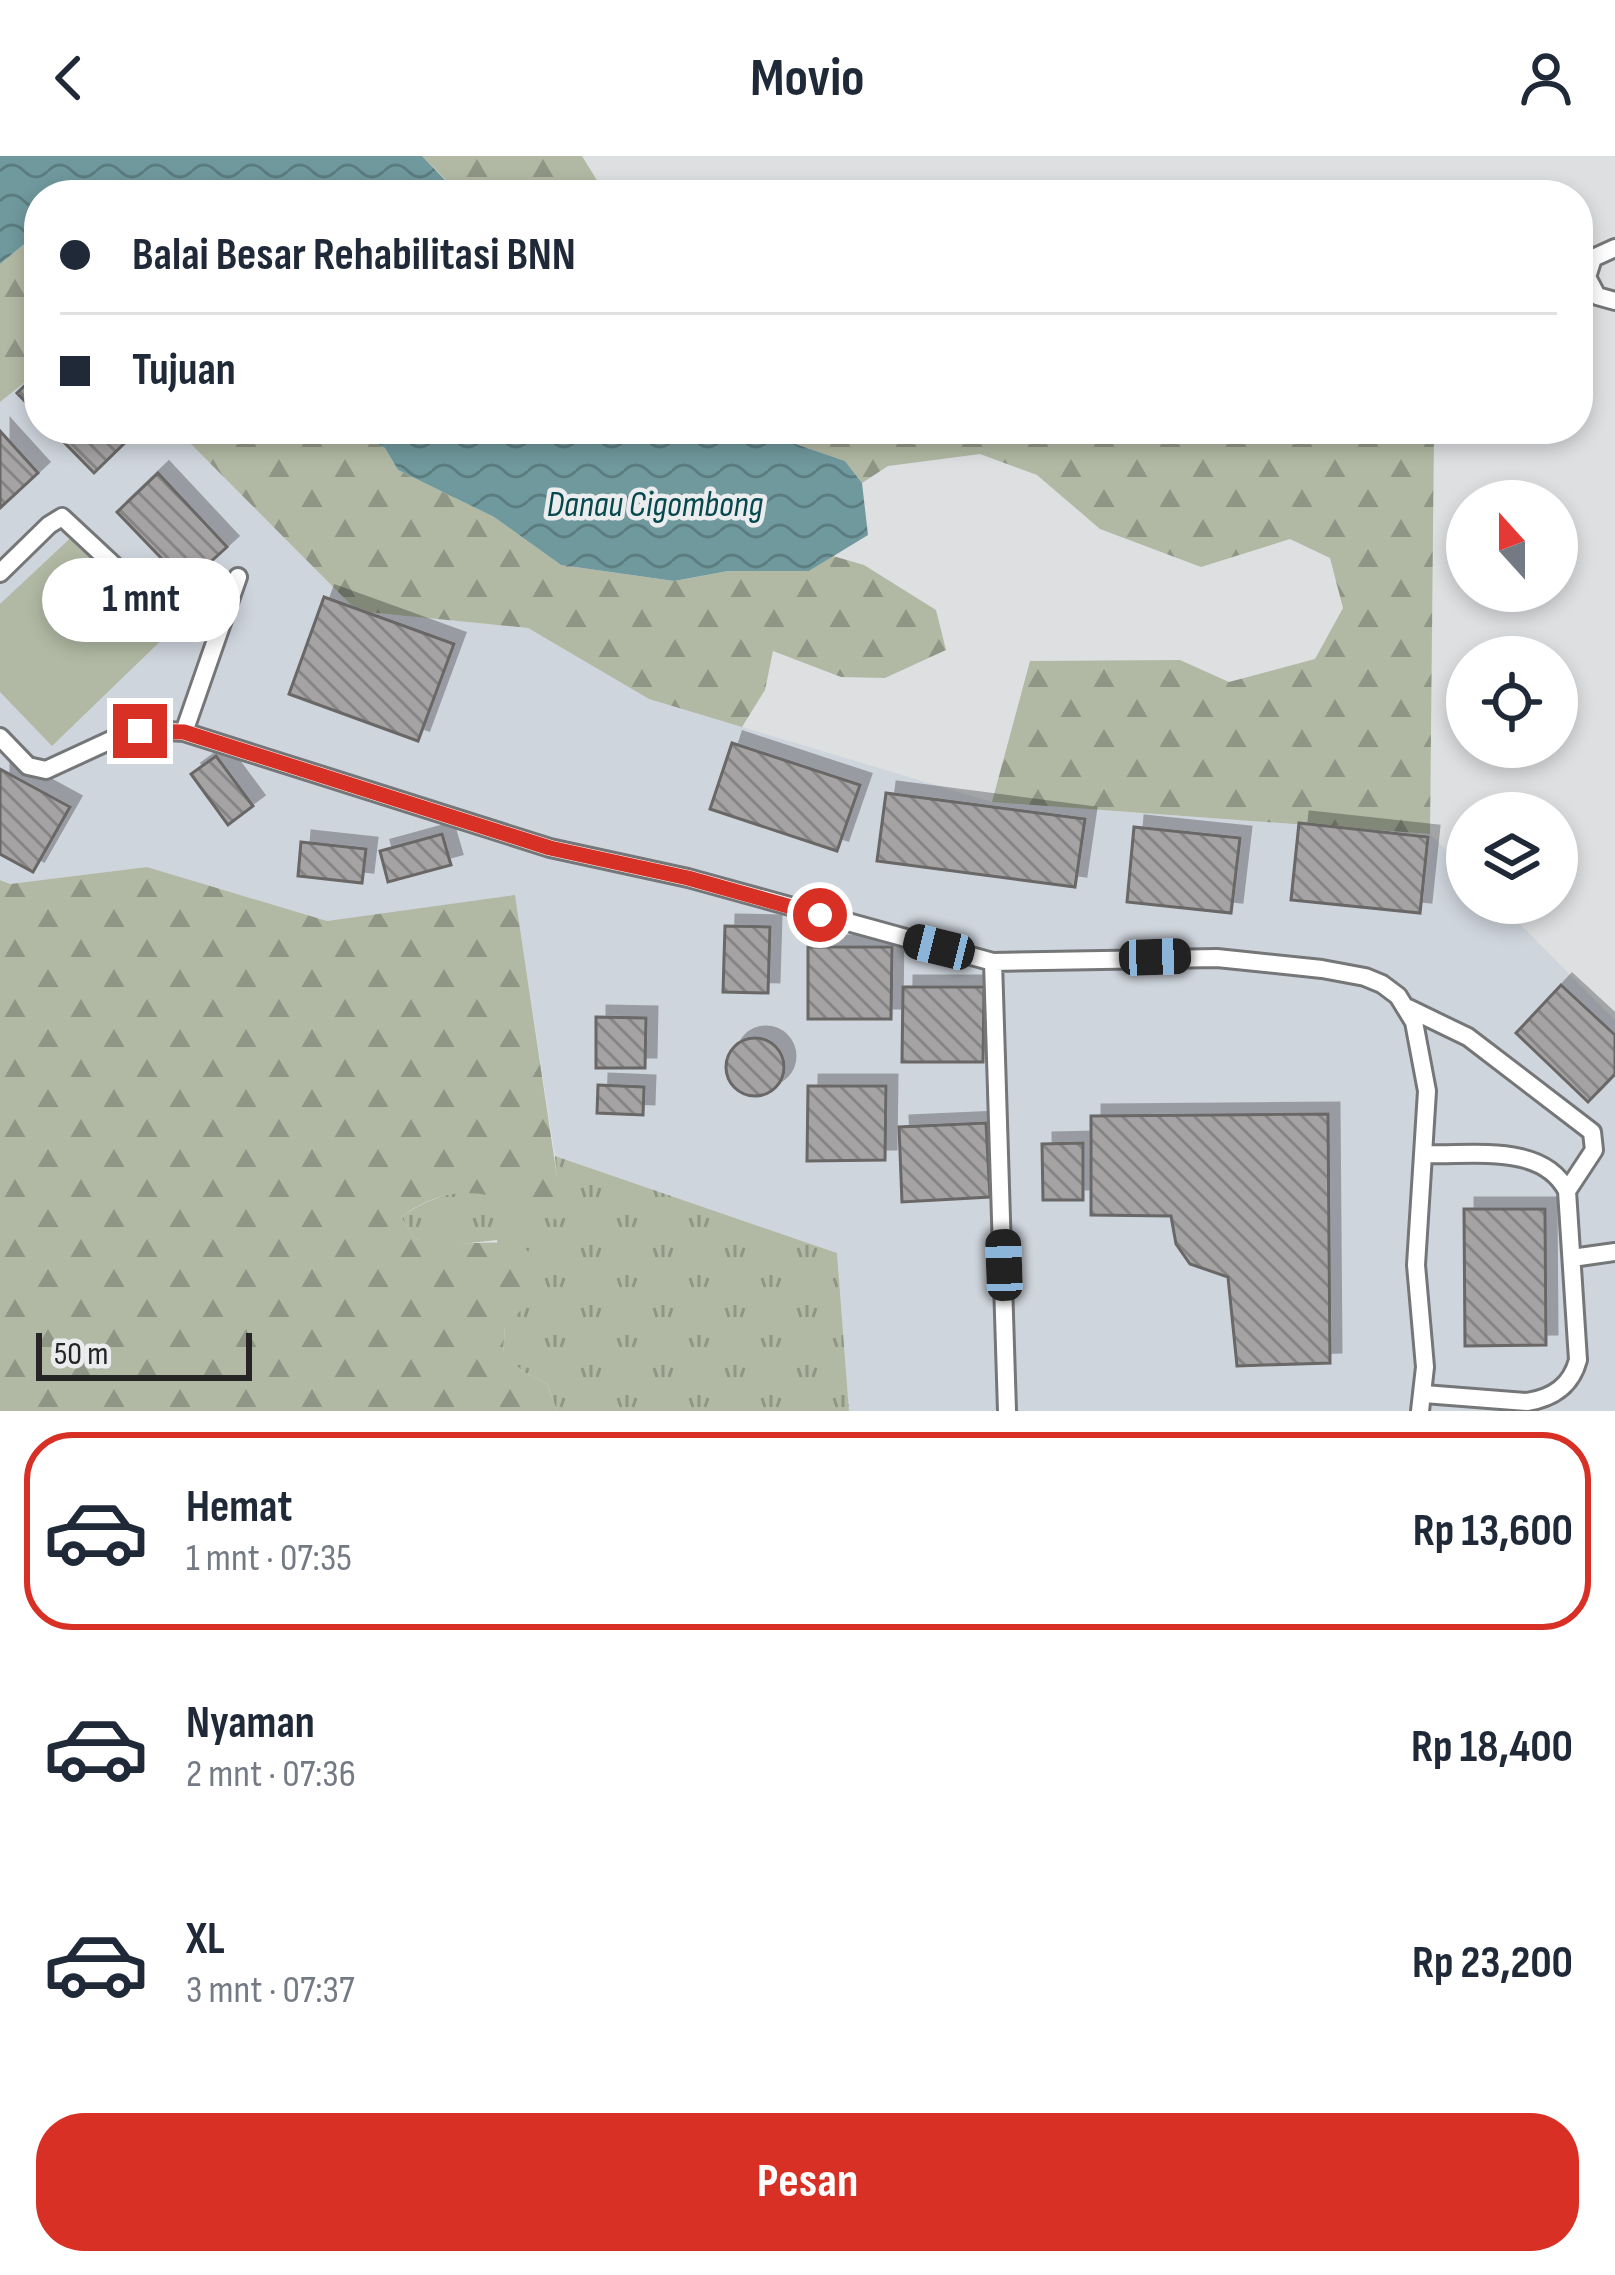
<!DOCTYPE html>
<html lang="id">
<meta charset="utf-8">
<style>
:root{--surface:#fff;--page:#f2f2f3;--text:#1f2937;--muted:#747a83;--line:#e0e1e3;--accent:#d93025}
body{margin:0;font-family:"Sofia Sans Condensed",sans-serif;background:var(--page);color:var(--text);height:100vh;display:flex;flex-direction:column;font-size:45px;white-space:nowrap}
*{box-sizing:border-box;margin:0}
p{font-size:39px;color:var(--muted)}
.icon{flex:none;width:66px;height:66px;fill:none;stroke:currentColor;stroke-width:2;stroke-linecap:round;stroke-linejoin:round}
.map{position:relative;height:1255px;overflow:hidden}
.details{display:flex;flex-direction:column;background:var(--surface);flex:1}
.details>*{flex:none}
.banner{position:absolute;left:24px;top:24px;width:1569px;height:264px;border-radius:48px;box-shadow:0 6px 18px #0003;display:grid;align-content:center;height:264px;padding:0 36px;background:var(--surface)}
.needle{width:78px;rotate:339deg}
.controls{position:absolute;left:1446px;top:324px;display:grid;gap:24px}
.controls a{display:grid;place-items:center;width:132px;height:132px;border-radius:50%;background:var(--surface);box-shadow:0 6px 18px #0003;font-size:60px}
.scale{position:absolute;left:36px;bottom:30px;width:216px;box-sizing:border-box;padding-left:12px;border:6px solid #252526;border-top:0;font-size:33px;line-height:42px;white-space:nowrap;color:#252526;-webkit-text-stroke:9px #ebecee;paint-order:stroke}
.end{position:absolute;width:54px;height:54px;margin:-27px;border:15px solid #d93025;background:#fff;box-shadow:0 0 0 6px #fff}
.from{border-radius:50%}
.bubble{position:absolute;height:84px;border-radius:42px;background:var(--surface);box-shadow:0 6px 18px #0003;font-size:39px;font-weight:700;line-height:84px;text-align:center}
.car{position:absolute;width:36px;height:72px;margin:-36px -18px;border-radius:15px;box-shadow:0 0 9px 3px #0007;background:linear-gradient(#222 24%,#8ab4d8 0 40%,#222 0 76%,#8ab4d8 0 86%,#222 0)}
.banner b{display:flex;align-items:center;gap:42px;height:114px;font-size:45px}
.banner b+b{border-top:3px solid var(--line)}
.banner i{width:30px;height:30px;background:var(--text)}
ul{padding:21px 0 0;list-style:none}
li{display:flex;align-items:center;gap:36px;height:198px;margin:0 24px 18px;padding:0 12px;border:6px solid transparent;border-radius:48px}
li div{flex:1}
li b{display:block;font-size:45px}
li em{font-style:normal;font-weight:700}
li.active{border-color:var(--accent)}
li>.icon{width:108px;height:108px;stroke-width:1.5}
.button{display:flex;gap:24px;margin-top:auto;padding:24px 36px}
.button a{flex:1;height:138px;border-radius:48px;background:var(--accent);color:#fff;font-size:48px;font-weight:700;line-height:138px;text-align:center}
header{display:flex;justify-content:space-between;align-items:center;height:156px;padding:0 36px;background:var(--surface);font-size:54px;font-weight:700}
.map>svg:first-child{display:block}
.built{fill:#cfd5dd}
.grass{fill:url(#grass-tufts)}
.forest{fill:url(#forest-firs)}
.park{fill:#b1b9a4}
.water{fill:url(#water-waves)}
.building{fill:url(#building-back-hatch);stroke:#696766;stroke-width:3;filter:url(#shadow)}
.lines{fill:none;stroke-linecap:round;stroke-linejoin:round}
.service-casing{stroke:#757678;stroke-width:22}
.service{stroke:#fff;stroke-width:16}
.route{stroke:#d93025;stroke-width:15}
.labels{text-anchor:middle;stroke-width:9;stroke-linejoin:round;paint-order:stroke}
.water-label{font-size:36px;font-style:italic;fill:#05484d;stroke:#ebecee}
</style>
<header><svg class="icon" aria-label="back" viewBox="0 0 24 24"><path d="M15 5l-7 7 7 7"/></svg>Movio<svg class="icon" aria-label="person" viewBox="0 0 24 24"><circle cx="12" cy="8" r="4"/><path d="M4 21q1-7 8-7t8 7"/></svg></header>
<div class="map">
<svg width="1615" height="1255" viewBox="0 0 1615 1255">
<defs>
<pattern id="grass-tufts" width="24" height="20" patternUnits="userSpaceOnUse" patternTransform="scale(3)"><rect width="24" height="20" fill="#b1b9a4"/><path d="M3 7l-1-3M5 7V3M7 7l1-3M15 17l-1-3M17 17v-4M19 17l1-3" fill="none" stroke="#909685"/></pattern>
<pattern id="forest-firs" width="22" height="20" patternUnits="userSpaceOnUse" patternTransform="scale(3)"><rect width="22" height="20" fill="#b1b9a4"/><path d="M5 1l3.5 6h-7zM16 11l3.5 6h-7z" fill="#909685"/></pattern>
<pattern id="water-waves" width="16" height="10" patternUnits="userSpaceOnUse" patternTransform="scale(3)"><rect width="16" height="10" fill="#70999d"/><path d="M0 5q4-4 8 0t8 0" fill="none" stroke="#5c7d80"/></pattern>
<pattern id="building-back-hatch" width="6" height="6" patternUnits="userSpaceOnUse" patternTransform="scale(3)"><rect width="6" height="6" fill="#a5a3a3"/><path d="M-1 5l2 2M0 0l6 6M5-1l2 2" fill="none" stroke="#868585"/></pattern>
<filter id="shadow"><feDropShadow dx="11" dy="-11" stdDeviation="0" flood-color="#0004"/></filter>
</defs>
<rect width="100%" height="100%" fill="#dedfe1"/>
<path class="built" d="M39,215V273H176L357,455L528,472L649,543L992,646L1430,678L1467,715V747H1499L1615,864V1255H849L837,1097L555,1000L515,740L327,765L147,711L10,728L0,724V246Z"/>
<path class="grass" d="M555,1000L837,1097L849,1255H557L547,1228L522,1215L503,1197L505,1171L497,1084L442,1090L415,1083L401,1061C465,1018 495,1039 560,1064Z"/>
<path class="forest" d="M422,0H582L606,39H450L446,24Z
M39,76V215L0,246V108Z
M176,273H349L385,292L398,314L494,361L561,409L674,425L728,415H809L833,400L864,409L936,454L946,494L885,522L841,521L773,495L765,534L742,571L649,543L528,472L357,455Z
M752,273H1434L1430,678L992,646L1030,505L1180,504L1229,526L1315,503L1343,452L1330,402L1290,383L1201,411L1100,373L1037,319L980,298L888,310L862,327L845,305Z
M147,711L327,765L515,739L557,1021L571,1034L574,1051L560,1065C499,1041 460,1018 401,1061L415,1083C451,1092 486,1083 522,1088L538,1109L539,1135L505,1171L503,1196L522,1215L547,1228L557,1255H0V724L10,728Z"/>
<path class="park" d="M79,374L176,470L52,590L0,536V448Z"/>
<path class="water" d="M0,0H422L446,25L450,39H135L122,33L103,39H39V76L0,108Z
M349,273H752L845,305L862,327L868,379L809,415H728L674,425L561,409L494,361L398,314L385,292Z"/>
<path class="building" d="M39,216V260L17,237Z
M51,273H139L94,317Z
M0,275L38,317L0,352Z
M158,317L227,391L186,428L117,356Z
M324,441L454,488L418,585L289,538Z
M732,587L860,629L837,695L710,653Z
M216,600L253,650L228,669L191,618Z
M0,613L70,651L33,716L0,698Z
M886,637L1085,663L1075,731L877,705Z
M1299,667L1428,681L1420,757L1291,744Z
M1134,671L1240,682L1231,757L1127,746Z
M442,678L451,709L388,726L380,695Z
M301,686L366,693L362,727L298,720Z
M725,770L770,771L768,837L723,836Z
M808,791H892L891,863H808Z
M1561,829L1615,879V918L1588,946L1516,877Z
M903,831H984L983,906H902Z
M596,861L646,862L645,912H596Z
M726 911a29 29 0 1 1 58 0a29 29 0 1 1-58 0Z
M598,929L644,931L643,959L597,957Z
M808,930H886L885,1004L807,1005Z
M1328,958L1330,1207L1237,1210L1228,1121L1190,1108L1176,1088L1171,1060L1091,1059V960Z
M986,967L990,1041L902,1046L899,971Z
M1083,987V1044H1043L1042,988Z
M1464,1053H1545L1546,1189L1465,1190Z"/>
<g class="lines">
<defs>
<path id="service" d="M1615,92L1593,102L1587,121L1597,140L1615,145
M0,417L49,369L62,361L164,456
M184,576L238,421
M0,581L28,610L46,614L124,578L153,574L184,576L550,692L688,722L993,806L1217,802L1322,813L1365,821L1382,828L1398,840L1414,866L1427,935L1416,1109L1425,1211L1420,1255
M993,806L1007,1255
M1408,852L1468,881L1592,976L1594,994L1567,1035
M1572,1102L1615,1096
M1424,1238L1527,1246C1553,1242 1571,1230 1578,1204L1567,1035C1543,987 1472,1000 1426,998"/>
</defs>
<use href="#service" class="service-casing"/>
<use href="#service" class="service"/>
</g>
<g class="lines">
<path class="route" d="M140,575L184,576L550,692L688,722L820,759"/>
</g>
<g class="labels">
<g class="water-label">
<text x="655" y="360">Danau Cigombong</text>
</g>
</g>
</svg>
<div class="controls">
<a><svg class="needle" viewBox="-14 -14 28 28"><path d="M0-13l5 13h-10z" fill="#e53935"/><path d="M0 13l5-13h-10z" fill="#747a83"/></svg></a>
<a><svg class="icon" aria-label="locate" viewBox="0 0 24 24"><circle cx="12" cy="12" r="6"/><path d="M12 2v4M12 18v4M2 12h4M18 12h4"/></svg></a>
<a><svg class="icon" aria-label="layers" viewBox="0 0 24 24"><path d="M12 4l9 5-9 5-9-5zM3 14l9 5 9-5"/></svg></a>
</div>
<div class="scale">50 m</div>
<i class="end from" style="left:820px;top:759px"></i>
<i class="end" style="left:140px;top:575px"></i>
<div class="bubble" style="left:42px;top:402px;width:198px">1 mnt</div>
<i class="car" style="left:939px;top:791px;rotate:284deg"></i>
<i class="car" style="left:1155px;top:801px;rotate:88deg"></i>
<i class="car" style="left:1004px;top:1109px;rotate:358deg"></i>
<div class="banner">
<b><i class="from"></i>Balai Besar Rehabilitasi BNN</b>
<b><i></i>Tujuan</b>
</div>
</div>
<section class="details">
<ul>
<li class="active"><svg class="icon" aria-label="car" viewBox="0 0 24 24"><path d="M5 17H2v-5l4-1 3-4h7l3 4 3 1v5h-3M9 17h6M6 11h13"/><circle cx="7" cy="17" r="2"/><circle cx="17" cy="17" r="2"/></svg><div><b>Hemat</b><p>1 mnt · 07:35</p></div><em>Rp 13,600</em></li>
<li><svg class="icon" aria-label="car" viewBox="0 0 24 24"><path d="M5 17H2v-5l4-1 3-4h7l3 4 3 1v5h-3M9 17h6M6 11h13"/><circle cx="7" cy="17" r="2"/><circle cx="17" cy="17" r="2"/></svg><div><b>Nyaman</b><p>2 mnt · 07:36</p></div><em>Rp 18,400</em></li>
<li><svg class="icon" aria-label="car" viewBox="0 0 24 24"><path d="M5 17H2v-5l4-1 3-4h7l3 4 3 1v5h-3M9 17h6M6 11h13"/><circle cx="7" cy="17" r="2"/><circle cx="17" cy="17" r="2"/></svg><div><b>XL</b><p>3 mnt · 07:37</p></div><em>Rp 23,200</em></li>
</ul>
<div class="button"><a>Pesan</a></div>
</section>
